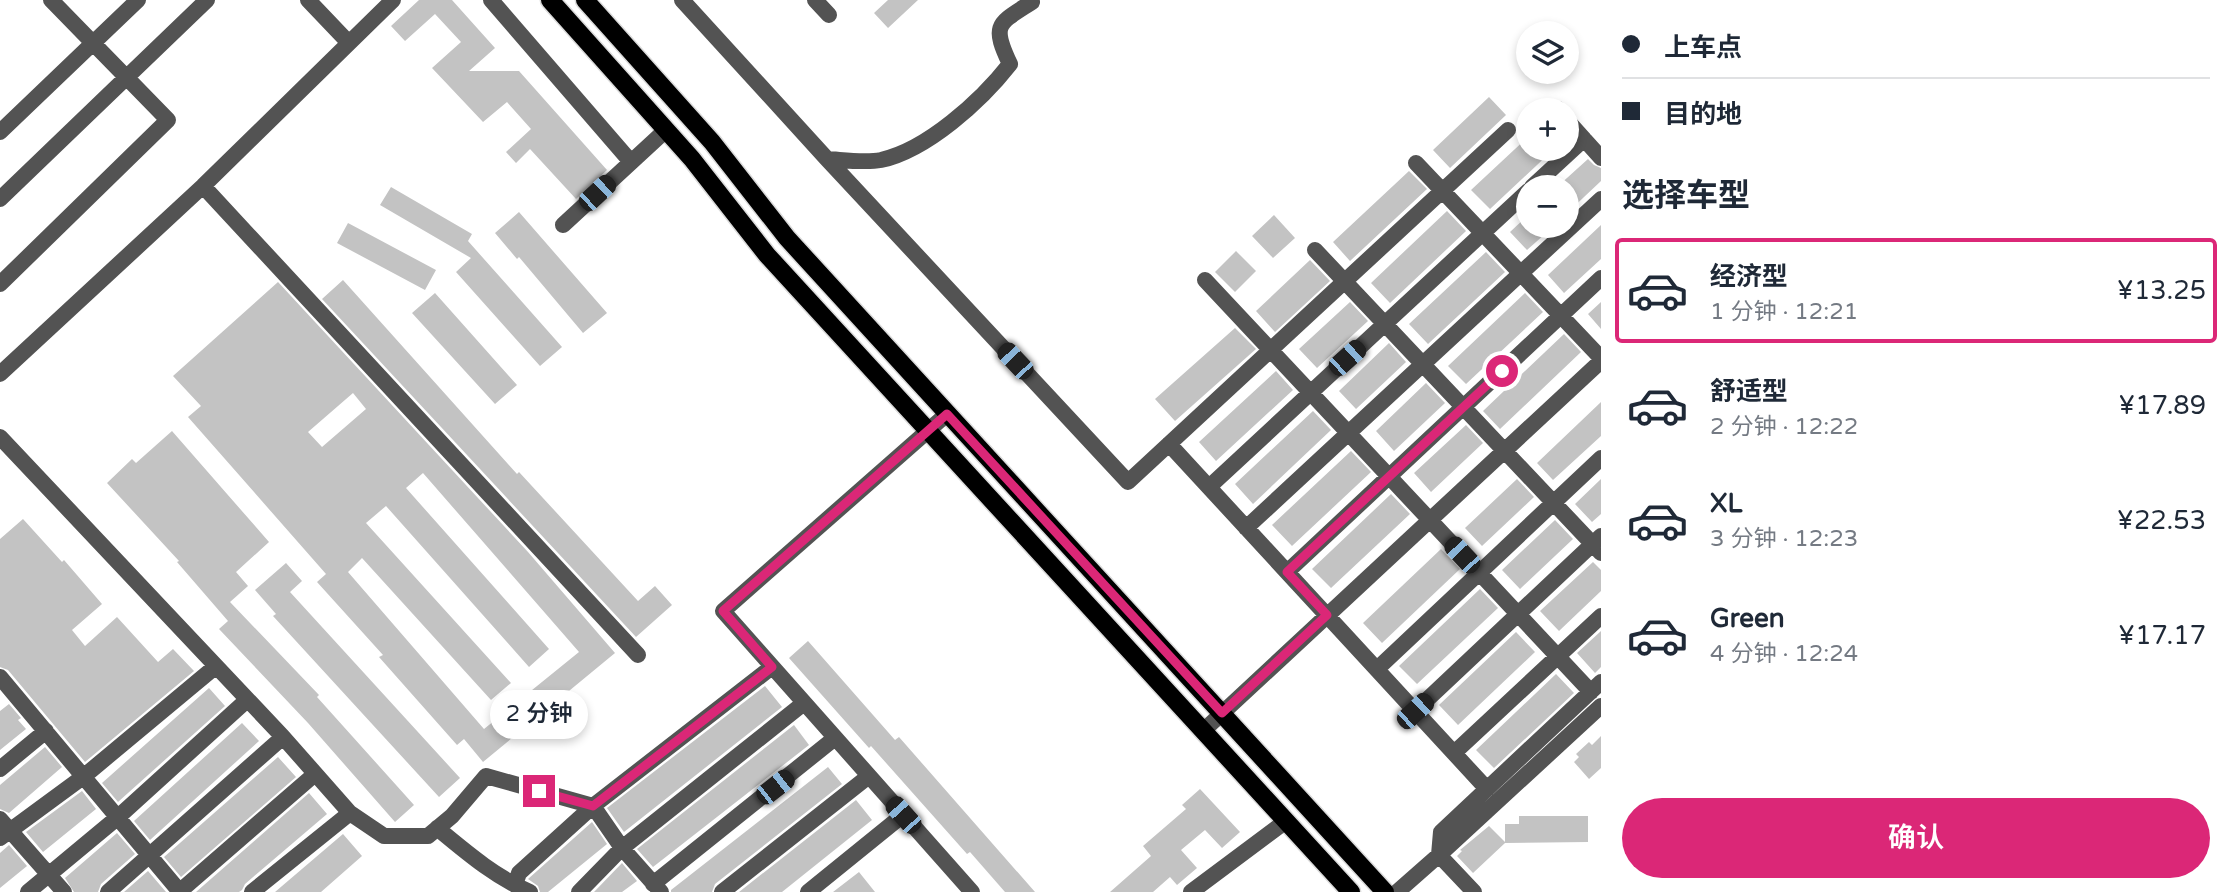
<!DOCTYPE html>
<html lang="zh">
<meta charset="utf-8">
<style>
:root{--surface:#fff;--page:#f2f2f3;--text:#1f2937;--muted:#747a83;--line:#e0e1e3;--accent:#db2777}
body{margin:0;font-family:"Varela Round","Noto Sans SC",sans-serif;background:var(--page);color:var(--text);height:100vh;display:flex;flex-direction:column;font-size:26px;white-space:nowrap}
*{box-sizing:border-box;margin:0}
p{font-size:23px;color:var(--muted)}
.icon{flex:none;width:38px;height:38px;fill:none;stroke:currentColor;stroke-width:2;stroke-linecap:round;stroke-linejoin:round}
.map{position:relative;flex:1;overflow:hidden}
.side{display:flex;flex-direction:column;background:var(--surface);width:630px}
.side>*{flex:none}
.hud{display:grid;align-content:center;height:154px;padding:0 21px;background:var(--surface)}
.fabs{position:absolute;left:1516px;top:21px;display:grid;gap:14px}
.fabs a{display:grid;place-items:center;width:63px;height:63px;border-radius:50%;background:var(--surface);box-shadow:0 4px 10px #0003;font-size:35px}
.end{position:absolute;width:32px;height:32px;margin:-16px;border:9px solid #db2777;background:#fff;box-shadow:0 0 0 4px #fff}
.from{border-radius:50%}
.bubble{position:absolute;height:49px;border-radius:24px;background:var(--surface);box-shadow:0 4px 10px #0003;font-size:23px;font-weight:600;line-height:49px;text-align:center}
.car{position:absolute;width:21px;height:42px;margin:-21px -10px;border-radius:9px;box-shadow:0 0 5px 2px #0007;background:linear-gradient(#222 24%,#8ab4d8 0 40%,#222 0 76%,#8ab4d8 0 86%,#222 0)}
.hud b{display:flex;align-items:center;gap:24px;height:66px;font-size:26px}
.hud b+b{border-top:2px solid var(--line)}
.hud i{width:18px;height:18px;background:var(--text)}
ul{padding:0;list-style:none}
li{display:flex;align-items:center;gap:21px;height:105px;margin:0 14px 10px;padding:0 7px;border:4px solid transparent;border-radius:7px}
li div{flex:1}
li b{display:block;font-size:26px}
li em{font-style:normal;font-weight:600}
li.on{border-color:var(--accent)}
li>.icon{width:63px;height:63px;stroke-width:1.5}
h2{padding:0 21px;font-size:32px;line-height:84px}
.cta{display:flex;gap:14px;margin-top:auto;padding:14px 21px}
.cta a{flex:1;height:80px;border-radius:42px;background:var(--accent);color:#fff;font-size:28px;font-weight:600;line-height:80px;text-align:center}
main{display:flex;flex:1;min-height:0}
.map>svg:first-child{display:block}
.building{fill:#c3c3c3;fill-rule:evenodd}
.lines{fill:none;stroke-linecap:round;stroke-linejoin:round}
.major-casing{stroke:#dbdbdb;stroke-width:21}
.minor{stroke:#535353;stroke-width:16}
.major{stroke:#000;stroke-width:18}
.route{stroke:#db2777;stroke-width:9}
</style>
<main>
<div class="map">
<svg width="1601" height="892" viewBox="0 0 1601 892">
<rect width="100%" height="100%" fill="#fff"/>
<path class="building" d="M419,0H452L495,48L469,71H519L607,170L576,199L530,149L516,163L506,152L531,129L507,102L483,122L432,68L461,42L435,14L405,41L391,26Z
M888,0H918L888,28L874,13Z
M1489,97L1506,115L1450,168L1433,150Z
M1528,137V149H1554L1490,209L1471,190Z
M1588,159L1594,165L1601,168V181L1566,214V187H1557Z
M1409,171L1427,189L1350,261L1333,242Z
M391,187L472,234L468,241L562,347L540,366L456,272L471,258L380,205Z
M1447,211L1466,231L1390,303L1371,283Z
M519,212L607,313L583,333L519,257L517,259L495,233Z
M1274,215L1295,238L1273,258L1252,236Z
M1528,215V226H1554L1527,250L1510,232Z
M348,223L436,270L425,290L337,243Z
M1601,225V259L1564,293L1548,275Z
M1236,251L1256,271L1235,292L1215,272Z
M1486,252L1505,272L1428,344L1409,324Z
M1310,260L1330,281L1275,332L1256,311Z
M343,280L517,474L519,472L638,601L655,586L672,605L636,637L322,299Z
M278,282L528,552L615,653L483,762L464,739L457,745L379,657L383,655L317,582L326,574L188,417L201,406L173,376ZM353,393L366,409L322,447L308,432ZM423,473L579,652L484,729L348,572L362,558L491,700L511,683L366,523L386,506L529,667L549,649L406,488Z
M435,293L517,385L495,404L412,313Z
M1525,293L1543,312L1466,384L1448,366Z
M1350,302L1368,321L1317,368L1299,349Z
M1601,302V329L1588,314Z
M1235,328L1256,349L1175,421L1155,399Z
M1564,334L1581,352L1500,429L1483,411Z
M1389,343L1406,362L1356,409L1339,391Z
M1276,371L1293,390L1216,461L1199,442Z
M1426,383L1445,403L1394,451L1376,431Z
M1601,402V436L1553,480L1537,463Z
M1313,411L1331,430L1253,504L1235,484Z
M1466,425L1483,443L1431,492L1414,473Z
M172,431L269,542L236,572L248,586L230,602L319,695L317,697L414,805L395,822L308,723L219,629L228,621L177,562L179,561L107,483L132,459L136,463Z
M1351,451L1371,472L1292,546L1272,525Z
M1517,479L1534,497L1482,546L1465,528Z
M1601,479V514L1592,522L1575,504Z
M1391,494L1410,514L1331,588L1312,569Z
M23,519L62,562L64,560L102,604L72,630L85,646L117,617L158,662L173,649L194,671L85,762L8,670L0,667V539Z
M1555,520L1573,539L1520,589L1502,570Z
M1441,549L1460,569L1382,643L1363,623Z
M1593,562L1601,570V591L1559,631L1540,611Z
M286,563L302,581L290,592L460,778L439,797L273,616L276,614L255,590Z
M1480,589L1498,608L1417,684L1399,666Z
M1601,631V667L1595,673L1577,653Z
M1516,632L1535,652L1458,725L1439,705Z
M808,641L895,740L899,737L1035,892H1005L970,852L967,854L871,746L869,748L789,658Z
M1556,674L1574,693L1494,768L1476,750Z
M765,686L782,707L624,832L607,808Z
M209,688L225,706L118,802L102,783Z
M9,704L21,718L18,720L26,729L0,750V711Z
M242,723L259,741L150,840L134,821Z
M794,725L809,745L653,867L637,849Z
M1601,736V768L1589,779L1574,762L1579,757L1576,754L1589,742L1592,745Z
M45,747L62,767L9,813L0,809V785Z
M278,757L296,777L181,877L164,857Z
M828,767L842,784L715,884L712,892H671V890Z
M1200,789L1240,832L1222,848L1205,830L1181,850L1197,868L1177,885L1170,877L1153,892H1110L1151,856L1143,846L1186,809L1182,805Z
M82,791L96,809L43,852L26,832Z
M309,793L327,814L245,884L242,890L239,892H196Z
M856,800L872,820L782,892H739Z
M1519,816H1588V842L1505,843L1473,873L1457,856L1462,851L1460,850L1489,826L1505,842V824H1519Z
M592,822L607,844L548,892H540L538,886L528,879Z
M117,833L135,854L101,884L98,892H74L65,878Z
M343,834L362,856L321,892H275Z
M9,845L27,866L0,888V853Z
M622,863L637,881L622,892H594Z
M148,871L166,892H124Z
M859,872L875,892H833Z"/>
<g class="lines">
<defs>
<path id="major" d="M550,0L692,159L767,255L1351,892
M585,0L712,142L787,238L1385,892"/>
</defs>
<use href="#major" class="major-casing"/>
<path class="minor" d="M308,0L349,43
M491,0L631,162
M682,0L827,159L1128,482L1508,130
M815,0L829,15
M1558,109V110
M1566,119L1601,158
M0,132L138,0
M827,159C844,160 865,163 881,160C927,150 981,101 1010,64C991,24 998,24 1032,2
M1416,163L1601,358
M203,186L638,655
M1532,187L1584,139
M0,199L207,0
M563,225L666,130
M1315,250L1601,553
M1205,280L1591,692
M0,284L168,120L51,0
M0,374L203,186L393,0
M947,414L723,611L972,892
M0,437L283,737L350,813
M1169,444L1487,789
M1209,487L1528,191
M1246,528L1601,199
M1287,572L1601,278
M1377,669L1601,458
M0,677L180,892
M1415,711L1601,536
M1203,731L1601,361
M1454,753L1601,616
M0,769L46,731
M0,819L64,892
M437,828C466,852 495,877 530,892
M0,838L83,777L215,667
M653,884L835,738
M515,885L519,873L593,806L772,667
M28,892L117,818L247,700
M108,892L283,737
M179,892L315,774
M252,892L350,813L384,836H428L452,816L486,776L593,806L622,848L661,892
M579,892L622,848L804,703
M722,892L869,776
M808,892L903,815
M1191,892L1286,821
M1397,892L1439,855L1441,832L1601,682
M1474,892L1439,855L1601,706"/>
<use href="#major" class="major"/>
</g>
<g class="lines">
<path class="route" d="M539,791L593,806L772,667L723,611L947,414L1222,713L1327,615L1287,572L1502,371"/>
</g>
</svg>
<div class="fabs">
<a><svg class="icon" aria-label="layers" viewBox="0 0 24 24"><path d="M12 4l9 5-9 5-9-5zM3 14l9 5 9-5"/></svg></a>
<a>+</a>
<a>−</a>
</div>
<i class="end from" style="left:1502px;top:371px"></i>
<i class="end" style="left:539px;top:791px"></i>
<div class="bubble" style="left:490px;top:690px;width:98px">2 分钟</div>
<i class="car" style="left:597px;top:193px;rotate:47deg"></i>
<i class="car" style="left:1347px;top:358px;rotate:48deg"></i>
<i class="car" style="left:1015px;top:361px;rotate:317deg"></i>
<i class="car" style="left:1462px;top:555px;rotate:317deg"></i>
<i class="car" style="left:1415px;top:711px;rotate:47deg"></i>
<i class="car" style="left:775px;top:787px;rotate:52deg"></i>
<i class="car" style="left:903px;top:815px;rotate:318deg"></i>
</div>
<section class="side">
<div class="hud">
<b><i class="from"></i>上车点</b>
<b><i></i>目的地</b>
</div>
<h2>选择车型</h2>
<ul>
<li class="on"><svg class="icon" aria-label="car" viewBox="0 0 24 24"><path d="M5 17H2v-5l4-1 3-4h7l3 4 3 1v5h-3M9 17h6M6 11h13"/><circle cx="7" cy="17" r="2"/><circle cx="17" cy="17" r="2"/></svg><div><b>经济型</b><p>1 分钟 · 12:21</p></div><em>¥13.25</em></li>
<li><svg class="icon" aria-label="car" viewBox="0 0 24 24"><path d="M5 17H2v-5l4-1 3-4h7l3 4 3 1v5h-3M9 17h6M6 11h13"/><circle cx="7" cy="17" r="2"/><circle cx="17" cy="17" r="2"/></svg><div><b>舒适型</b><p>2 分钟 · 12:22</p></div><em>¥17.89</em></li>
<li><svg class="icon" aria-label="car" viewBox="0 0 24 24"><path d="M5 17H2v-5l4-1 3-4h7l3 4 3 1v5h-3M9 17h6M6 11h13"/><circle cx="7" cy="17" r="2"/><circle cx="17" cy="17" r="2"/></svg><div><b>XL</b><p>3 分钟 · 12:23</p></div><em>¥22.53</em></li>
<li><svg class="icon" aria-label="car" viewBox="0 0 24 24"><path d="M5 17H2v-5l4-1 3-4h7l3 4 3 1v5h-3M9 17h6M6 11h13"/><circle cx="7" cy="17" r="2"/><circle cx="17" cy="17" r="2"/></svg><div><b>Green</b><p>4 分钟 · 12:24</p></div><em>¥17.17</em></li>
</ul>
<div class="cta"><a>确认</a></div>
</section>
</main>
